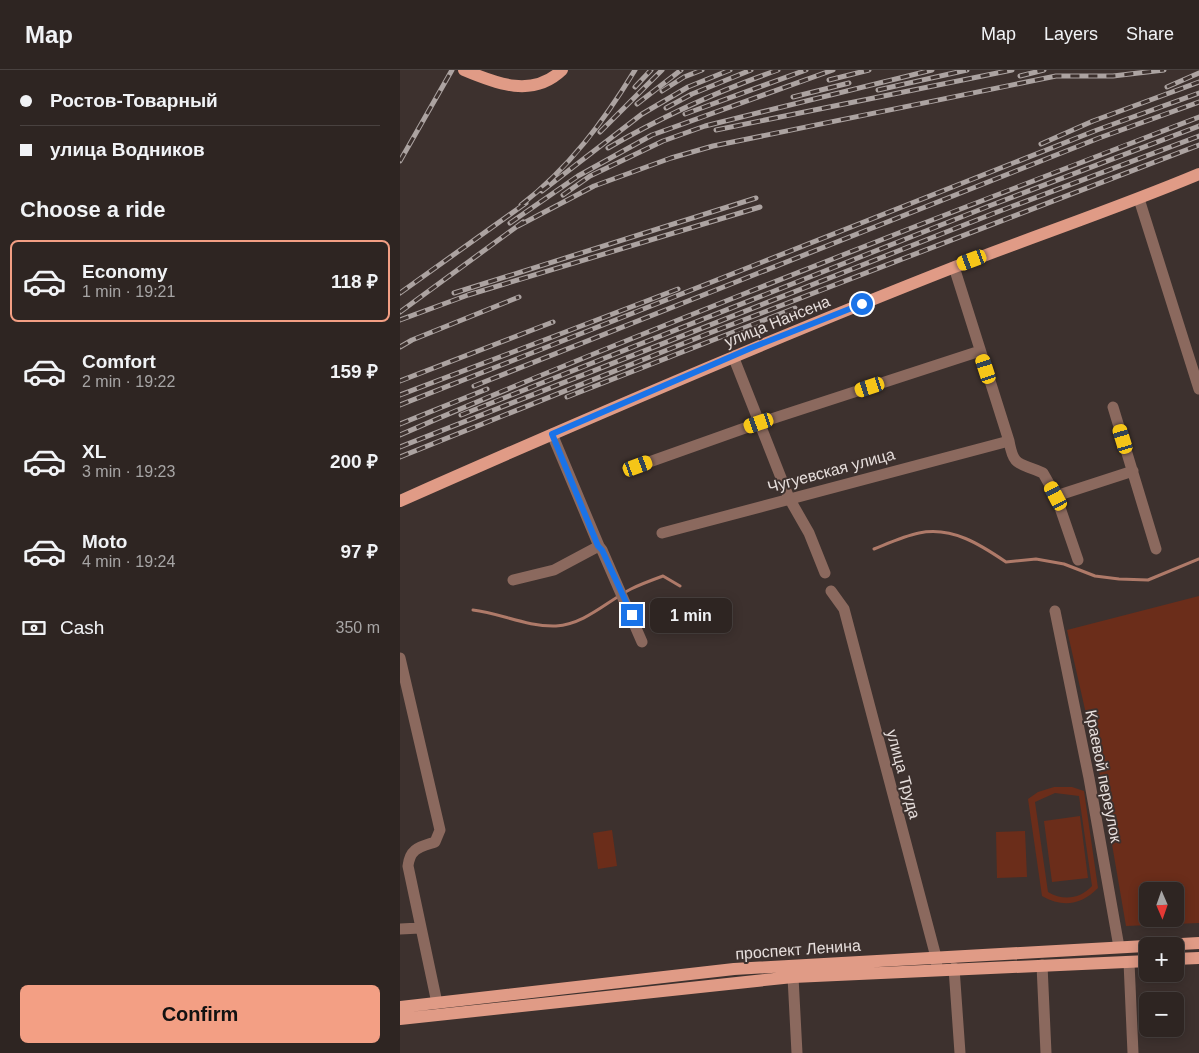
<!DOCTYPE html>
<meta charset="utf-8">
<style>
:root{--surface:#2e2522;--page:#3a312f;--text:#f1f3f6;--muted:#a7a5a5;--line:#494240;--accent:#f39f84}
body{margin:0;font-family:Helvetica,sans-serif;background:var(--page);color:var(--text);height:100vh;display:flex;flex-direction:column;font-size:19px;white-space:nowrap}
*{box-sizing:border-box;margin:0}
p{font-size:16px;color:var(--muted)}
.icon{flex:none;width:28px;height:28px;fill:none;stroke:currentColor;stroke-width:2;stroke-linecap:round;stroke-linejoin:round}
.map{position:relative;flex:1;overflow:hidden}
.drawer{display:flex;flex-direction:column;background:var(--surface);width:400px}
.drawer>*{flex:none}
.top-card{display:grid;align-content:center;height:110px;padding:0 20px;background:var(--surface)}
.needle{width:32px;rotate:178deg}
.buttons{position:absolute;left:739px;top:812px;display:grid;gap:10px}
.buttons a{display:grid;place-items:center;width:45px;height:45px;border-radius:8px;background:var(--surface);box-shadow:0 2px 12px #0003,0 0 0 1px var(--line);font-size:25px}
.end{position:absolute;width:22px;height:22px;margin:-11px;border:6px solid #1a73e8;background:#fff;box-shadow:0 0 0 2px #fff}
.from{border-radius:50%}
.bubble{position:absolute;height:35px;border-radius:8px;background:var(--surface);box-shadow:0 2px 12px #0003,0 0 0 1px var(--line);font-size:16px;font-weight:800;line-height:35px;text-align:center}
.car{position:absolute;width:15px;height:30px;margin:-15px -8px;border-radius:6px;box-shadow:0 0 4px 1px #0007;background:linear-gradient(#f5c518 24%,#345 0 40%,#f5c518 0 76%,#345 0 86%,#f5c518 0)}
.top-card b{display:flex;align-items:center;gap:18px;height:48px;font-size:19px}
.top-card b+b{border-top:1px solid var(--line)}
.top-card i{width:12px;height:12px;background:var(--text)}
ul{padding:0;list-style:none}
li{display:flex;align-items:center;gap:15px;height:82px;margin:0 10px 8px;padding:0 10px;border:2px solid transparent;border-radius:8px}
li div{flex:1}
li b{display:block;font-size:19px}
li em{font-style:normal;font-weight:800}
li.on{border-color:var(--accent)}
li>.icon{width:45px;height:45px;stroke-width:1.5}
h2{padding:0 20px;font-size:22px;line-height:60px}
.pay{display:flex;align-items:center;gap:12px;height:55px;padding:0 20px;font-size:19px}
.pay p{margin-inline-start:auto}
.primary-button{display:flex;gap:10px;margin-top:auto;padding:10px 20px}
.primary-button a{flex:1;height:58px;border-radius:8px;background:var(--accent);color:#111;font-size:20px;font-weight:800;line-height:58px;text-align:center}
header{display:flex;align-items:center;gap:30px;box-sizing:border-box;height:70px;padding:0 25px;background:var(--surface);border-bottom:1px solid var(--line)}
header strong{font-size:24px}
nav{display:flex;gap:28px;margin-inline-start:auto;font-size:18px}
main{display:flex;flex:1;min-height:0}
.map>svg:first-child{display:block}
.green{fill:#6b2d1a;fill-rule:evenodd}
.lines{fill:none;stroke-linecap:round;stroke-linejoin:round}
.stream{stroke:#af7a69;stroke-width:3}
.minor{stroke:#8b695e;stroke-width:11}
.major{stroke:#e09b86;stroke-width:12}
.rail-casing{stroke:#aca3a1;stroke-width:5}
.rail{stroke:#3d312e;stroke-width:3;stroke-dasharray:9;stroke-linecap:butt}
.route{stroke:#1a73e8;stroke-width:6}
.labels{text-anchor:middle;stroke-width:4;stroke-linejoin:round;paint-order:stroke}
.street-label{font-size:16px;fill:#e6dedc;stroke:#3d312e}
</style>
<header>
<strong>Map</strong>
<nav><a>Map</a><a>Layers</a><a>Share</a></nav>
</header>
<main>
<section class="drawer">
<div class="top-card">
<b><i class="from"></i>Ростов-Товарный</b>
<b><i></i>улица Водников</b>
</div>
<h2>Choose a ride</h2>
<ul>
<li class="on"><svg class="icon" aria-label="car" viewBox="0 0 24 24"><path d="M5 17H2v-5l4-1 3-4h7l3 4 3 1v5h-3M9 17h6M6 11h13"/><circle cx="7" cy="17" r="2"/><circle cx="17" cy="17" r="2"/></svg><div><b>Economy</b><p>1 min · 19:21</p></div><em>118 ₽</em></li>
<li><svg class="icon" aria-label="car" viewBox="0 0 24 24"><path d="M5 17H2v-5l4-1 3-4h7l3 4 3 1v5h-3M9 17h6M6 11h13"/><circle cx="7" cy="17" r="2"/><circle cx="17" cy="17" r="2"/></svg><div><b>Comfort</b><p>2 min · 19:22</p></div><em>159 ₽</em></li>
<li><svg class="icon" aria-label="car" viewBox="0 0 24 24"><path d="M5 17H2v-5l4-1 3-4h7l3 4 3 1v5h-3M9 17h6M6 11h13"/><circle cx="7" cy="17" r="2"/><circle cx="17" cy="17" r="2"/></svg><div><b>XL</b><p>3 min · 19:23</p></div><em>200 ₽</em></li>
<li><svg class="icon" aria-label="car" viewBox="0 0 24 24"><path d="M5 17H2v-5l4-1 3-4h7l3 4 3 1v5h-3M9 17h6M6 11h13"/><circle cx="7" cy="17" r="2"/><circle cx="17" cy="17" r="2"/></svg><div><b>Moto</b><p>4 min · 19:24</p></div><em>97 ₽</em></li>
</ul>
<div class="pay"><svg class="icon" aria-label="cash" viewBox="0 0 24 24"><path d="M3 7h18v10H3z"/><circle cx="12" cy="12" r="2"/></svg>Cash<p>350 m</p></div>
<div class="primary-button"><a>Confirm</a></div>
</section>
<div class="map">
<svg width="799" height="983" viewBox="0 0 799 983">
<rect width="100%" height="100%" fill="#3d312e"/>
<path class="green" d="M799,526V853L726,856L701,710L667,560ZM775,821V849H748V821Z
M654,717H672L684,721L698,818C681,835 663,838 642,826L628,729L638,722ZM655,723L679,726L692,816C680,829 663,831 648,822L635,732Z
M680,746L688,808L652,812L644,751Z
M212,760L217,796L198,799L193,763Z
M625,761L627,807L597,808L596,762Z"/>
<g class="lines">
<path class="stream" d="M474,479C489,473 504,466 519,463C552,456 581,475 606,492L636,489L664,494L695,506L719,509L748,510L799,489
M73,540C100,543 127,557 156,556C185,554 206,532 231,519C241,514 252,510 263,506L280,516"/>
<path class="minor" d="M739,129L799,319
M554,197L609,371C614,399 620,392 643,403L656,426L678,490
M333,286L389,428L409,463L425,503
M713,337L756,479
M152,364L199,476L202,480L242,572
M238,396L359,353L580,281
M656,426L733,401
M262,463L609,371
M113,510L154,500L199,476
M431,521L444,539L536,887L537,899
M655,541L689,708L719,877
M0,588L40,760L35,772C20,777 10,778 8,796L37,933
M0,859L20,858
M729,892L733,983
M642,895L646,983
M554,898L560,983
M393,907L397,983"/>
<path class="major" d="M64,0C97,14 133,28 162,0
M0,431C183,350 366,271 552,198C634,166 718,138 799,104
M775,889L799,888
M0,937L334,899L799,873
M0,949L393,907L748,891"/>
<defs>
<path id="rail" d="M620,6L644,0
M429,10L469,0
M235,17L251,0
M767,17L799,3
M478,20L567,0
M262,21L284,7L302,0
M393,27L449,13
M237,34L281,0
M266,38L292,24L351,0
M285,44L406,0
M316,60L612,0
M200,62L262,0
M641,74L693,51L799,12
M208,78C263,46 318,21 378,0
M0,91L52,0
M142,121L242,44L288,17L330,0
M163,125L190,106L263,71L305,56L532,0
M121,135C169,98 204,51 235,0
M110,153L178,106L252,65L433,0
M118,156L194,116L271,88L313,76L656,6H713L764,0
M0,223L126,133
M54,223L356,128
M0,242L123,152
M0,250L68,225L360,137
M0,277L12,270L119,227
M0,311L153,252
M74,316L699,68L799,32
M0,325L278,219
M167,327L395,238
M0,335L697,60L799,23
M61,345L589,136L799,56
M0,354L87,319
M0,365C111,316 223,272 336,227C490,166 644,106 799,47
M0,377L592,144L799,66
M0,387L307,264L799,75"/>
</defs>
<use href="#rail" class="rail-casing"/>
<use href="#rail" class="rail"/>
</g>
<g class="lines">
<path class="route" d="M232,545L202,480L198,476L152,364L351,278L462,234"/>
</g>
<g class="labels">
<g class="street-label">
<text transform="translate(377 251) rotate(-22)" y="6">улица Нансена</text>
<text transform="translate(431 400) rotate(-15)" y="6">Чугуевская улица</text>
<text transform="translate(504 704) rotate(75)" y="6">улица Труда</text>
<text transform="translate(704 706) rotate(79)" y="6">Краевой переулок</text>
<text transform="translate(398 879) rotate(-4)" y="6">проспект Ленина</text>
</g>
</g>
</svg>
<div class="buttons">
<a><svg class="needle" viewBox="-14 -14 28 28"><path d="M0-13l5 13h-10z" fill="#e53935"/><path d="M0 13l5-13h-10z" fill="#a7a5a5"/></svg></a>
<a>+</a>
<a>−</a>
</div>
<i class="end from" style="left:462px;top:234px"></i>
<i class="end" style="left:232px;top:545px"></i>
<div class="bubble" style="left:250px;top:528px;width:82px">1 min</div>
<i class="car" style="left:572px;top:190px;rotate:250deg"></i>
<i class="car" style="left:586px;top:299px;rotate:342deg"></i>
<i class="car" style="left:470px;top:317px;rotate:252deg"></i>
<i class="car" style="left:359px;top:353px;rotate:251deg"></i>
<i class="car" style="left:723px;top:369px;rotate:343deg"></i>
<i class="car" style="left:238px;top:396px;rotate:70deg"></i>
<i class="car" style="left:656px;top:426px;rotate:332deg"></i>
</div>
</main>
